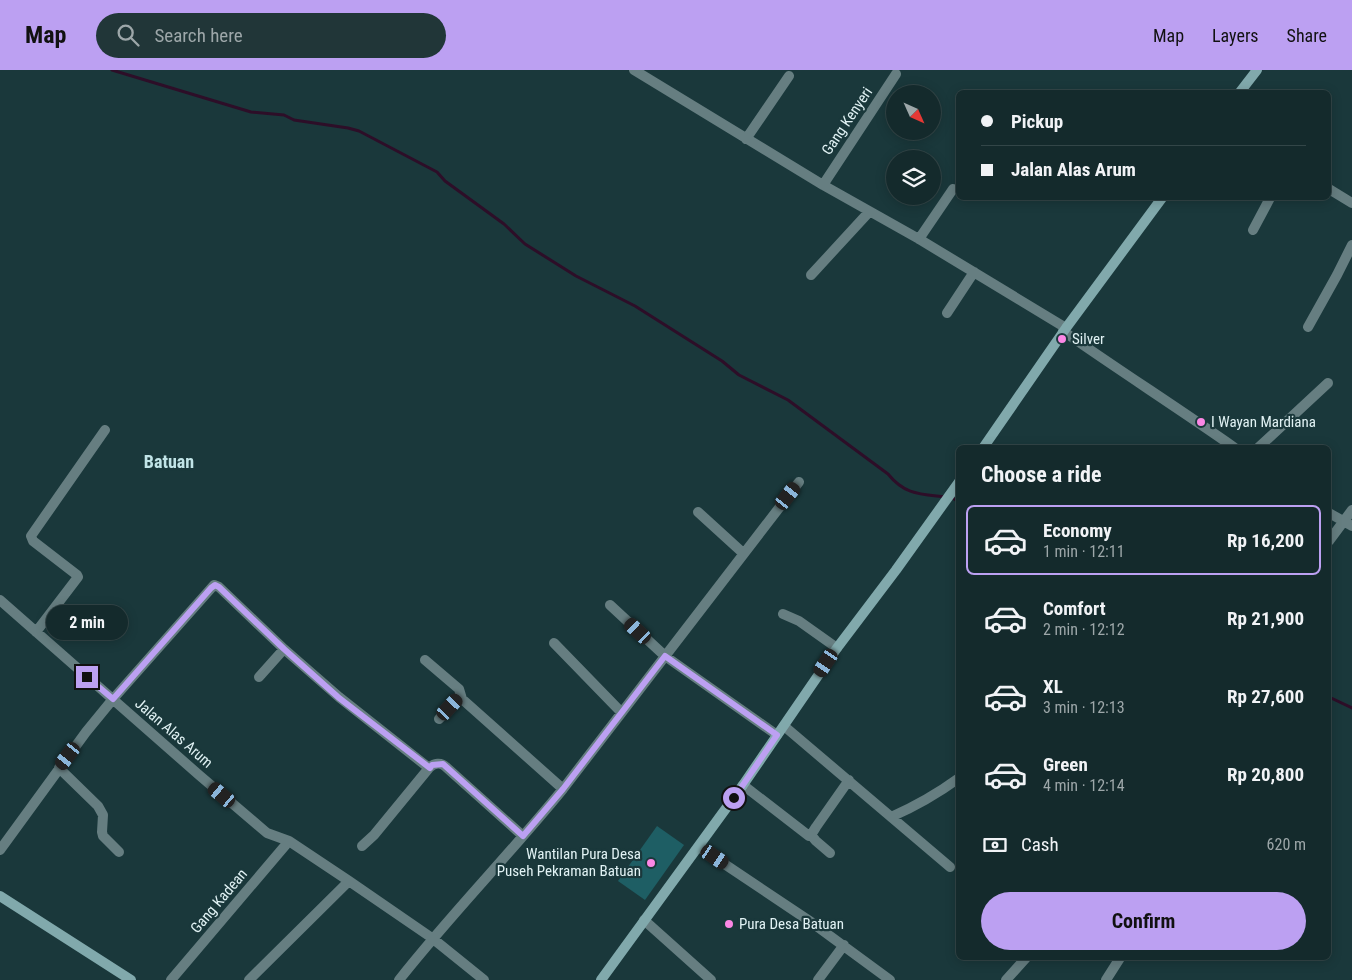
<!DOCTYPE html>
<meta charset="utf-8">
<style>
:root{--surface:#142a2c;--page:#213638;--text:#f1f3f6;--muted:#9da7a9;--line:#334648;--accent:#bca0f2}
body{margin:0;font-family:"Roboto Condensed",sans-serif;background:var(--page);color:var(--text);height:100vh;display:flex;flex-direction:column;font-size:19px;white-space:nowrap}
*{box-sizing:border-box;margin:0}
p{font-size:16px;color:var(--muted)}
.icon{flex:none;width:28px;height:28px;fill:none;stroke:currentColor;stroke-width:2;stroke-linecap:round;stroke-linejoin:round}
.map{position:relative;flex:1;overflow:hidden}
.panel{position:absolute;left:956px;top:375px;width:375px;height:515px;display:flex;flex-direction:column;background:var(--surface);border-radius:8px;box-shadow:0 2px 12px #0003,0 0 0 1px var(--line)}
.panel>*{flex:none}
.banner{position:absolute;left:956px;top:20px;width:375px;height:110px;border-radius:8px;box-shadow:0 2px 12px #0003,0 0 0 1px var(--line);display:grid;align-content:center;height:110px;padding:0 25px;background:var(--surface)}
.needle{width:32px;rotate:135deg}
.fabs{position:absolute;left:886px;top:15px;display:grid;gap:10px}
.fabs a{display:grid;place-items:center;width:55px;height:55px;border-radius:50%;background:var(--surface);box-shadow:0 2px 12px #0003,0 0 0 1px var(--line);font-size:25px}
.end{position:absolute;width:22px;height:22px;margin:-11px;border:6px solid #bca0f2;background:#111;box-shadow:0 0 0 2px #111}
.from{border-radius:50%}
.bubble{position:absolute;height:35px;border-radius:18px;background:var(--surface);box-shadow:0 2px 12px #0003,0 0 0 1px var(--line);font-size:16px;font-weight:700;line-height:35px;text-align:center}
.car{position:absolute;width:15px;height:30px;margin:-15px -8px;border-radius:6px;box-shadow:0 0 4px 1px #0007;background:linear-gradient(#222 24%,#8ab4d8 0 40%,#222 0 76%,#8ab4d8 0 86%,#222 0)}
.banner b{display:flex;align-items:center;gap:18px;height:48px;font-size:19px}
.banner b+b{border-top:1px solid var(--line)}
.banner i{width:12px;height:12px;background:var(--text)}
ul{padding:0;list-style:none}
li{display:flex;align-items:center;gap:15px;height:70px;margin:0 10px 8px;padding:0 15px;border:2px solid transparent;border-radius:8px}
li div{flex:1}
li b{display:block;font-size:19px}
li em{font-style:normal;font-weight:700}
li.on{border-color:var(--accent)}
li>.icon{width:45px;height:45px;stroke-width:1.5}
h2{padding:0 25px;font-size:22px;line-height:60px}
.pay{display:flex;align-items:center;gap:12px;height:55px;padding:0 25px;font-size:19px}
.pay p{margin-inline-start:auto}
.cta{display:flex;gap:10px;margin-top:auto;padding:10px 25px}
.cta a{flex:1;height:58px;border-radius:30px;background:var(--accent);color:#111;font-size:20px;font-weight:700;line-height:58px;text-align:center}
header{display:flex;align-items:center;gap:30px;box-sizing:border-box;height:70px;padding:0 25px;background:var(--accent);color:#111}
header strong{font-size:24px}
nav{display:flex;gap:28px;margin-inline-start:auto;font-size:18px}
.search{width:350px;height:45px;background:var(--page);display:flex;align-items:center;gap:12px;box-sizing:border-box;padding:0 18px;border-radius:28px;color:var(--muted);font-size:19px}
.map>svg:first-child{display:block}
.lines{fill:none;stroke-linecap:round;stroke-linejoin:round}
.stream{stroke:#2d0e28;stroke-width:3}
.building{fill:#1e5e64}
.street{stroke:#667e81;stroke-width:10}
.secondary{stroke:#81a9ac;stroke-width:10}
.route{stroke:#bca0f2;stroke-width:6}
.poi-dot{fill:#fb87e5;stroke:#1a383b;stroke-width:2}
.labels{text-anchor:middle;stroke-width:4.5;stroke-linejoin:round;paint-order:stroke}
.street-label{font-size:15px;fill:#e1f2f4;stroke:#1a383b}
.poi-label{font-size:15px;fill:#e1f2f4;stroke:#1a383b;text-anchor:start}
.quarter-label{font-size:18px;font-weight:bold;fill:#c1e4e7;stroke:#1a383b}
</style>
<header>
<strong>Map</strong>
<div class="search"><svg class="icon" aria-label="search" viewBox="0 0 24 24"><circle cx="10" cy="10" r="6"/><path d="M15 15l6 6"/></svg>Search here</div>
<nav><a>Map</a><a>Layers</a><a>Share</a></nav>
</header>
<div class="map">
<svg width="1352" height="910" viewBox="0 0 1352 910">
<rect width="100%" height="100%" fill="#1a383b"/>
<g class="lines">
<path class="stream" d="M112,0L251,42L284,45L294,50L348,58L359,61L437,102L445,111L504,154L525,174L576,206L635,236L722,291L739,305L788,330L888,404C905,425 920,424 945,427
M951,427L959,432
M1329,627L1352,638"/>
</g>
<path class="building" d="M657,756L684,775L645,830L618,811Z"/>
<g class="lines">
<path class="street" d="M634,0L823,115L919,169L1066,258
M746,69L789,6
M823,115L896,4
M1329,119L1352,133
M1253,160L1270,128
M919,169L953,119
M811,205L869,142
M947,243L974,202
M1308,257L1337,205L1352,175
M1063,261C1120,301 1178,338 1235,378
M1258,378L1328,313
M698,442L743,483
M1329,443L1352,456
M1329,471L1352,440
M0,530L199,705L267,763L289,771L349,811L432,868L484,910
M610,535L665,586L777,665
M783,544L799,551L837,578
M36,562L78,507L77,505L33,471L31,466L105,360
M554,573L621,642
M425,590L459,619L462,629L563,719
M259,607L284,579
M439,649L461,626
M784,656L950,797
M59,698L98,736L103,745L102,762L103,766L119,782
M743,715L809,766L811,765
M891,747C916,736 937,724 959,708
M362,776L374,765L429,698C434,693 441,692 446,697L523,766
M699,777L811,852L890,910
M0,780L86,662L113,629L214,515L219,517L284,579L339,627L429,698
M830,783L816,771L811,765L816,757L849,710
M644,850L711,910
M171,910L289,771
M249,910L349,811
M399,910C451,844 510,784 563,719L799,412
M818,910L844,875
M1006,910L1026,888
M1106,910L1120,888"/>
<path class="secondary" d="M1240,22L1257,0
M983,378L1066,258L1162,128
M0,826L131,910
M601,910L743,715L837,578L896,500L959,412"/>
</g>
<g class="lines">
<path class="route" d="M87,607L113,629L211,518L215,515L219,517L284,579L338,627L430,698L432,695L443,694L523,766L563,719L665,586L777,665L734,728"/>
</g>
<g class="poi-dot">
<circle cx="1062" cy="269" r="5"/>
<circle cx="1201" cy="352" r="5"/>
<circle cx="651" cy="793" r="5"/>
<circle cx="729" cy="854" r="5"/>
</g>
<g class="labels">
<g class="street-label">
<text transform="translate(847 51) rotate(-56)" y="5">Gang Kenyeri</text>
<text transform="translate(174 663) rotate(41)" y="5">Jalan Alas Arum</text>
<text transform="translate(219 831) rotate(-50)" y="5">Gang Kadean</text>
</g>
<g class="poi-label">
<text x="1072" y="274">Silver</text>
<text x="1211" y="357">I Wayan Mardiana</text>
<text x="641" y="789" text-anchor="end">Wantilan Pura Desa<tspan x="641" dy="17">Puseh Pekraman Batuan</tspan></text>
<text x="739" y="859">Pura Desa Batuan</text>
</g>
<g class="quarter-label">
<text x="169" y="398">Batuan</text>
</g>
</g>
</svg>
<div class="fabs">
<a><svg class="needle" viewBox="-14 -14 28 28"><path d="M0-13l5 13h-10z" fill="#e53935"/><path d="M0 13l5-13h-10z" fill="#9da7a9"/></svg></a>
<a><svg class="icon" aria-label="layers" viewBox="0 0 24 24"><path d="M12 4l9 5-9 5-9-5zM3 14l9 5 9-5"/></svg></a>
</div>
<i class="end from" style="left:734px;top:728px"></i>
<i class="end" style="left:87px;top:607px"></i>
<div class="bubble" style="left:46px;top:535px;width:82px">2 min</div>
<i class="car" style="left:788px;top:426px;rotate:38deg"></i>
<i class="car" style="left:638px;top:561px;rotate:313deg"></i>
<i class="car" style="left:826px;top:593px;rotate:214deg"></i>
<i class="car" style="left:450px;top:637px;rotate:43deg"></i>
<i class="car" style="left:68px;top:686px;rotate:217deg"></i>
<i class="car" style="left:222px;top:725px;rotate:310deg"></i>
<i class="car" style="left:715px;top:787px;rotate:124deg"></i>
<div class="banner">
<b><i class="from"></i>Pickup</b>
<b><i></i>Jalan Alas Arum</b>
</div>
<section class="panel">
<h2>Choose a ride</h2>
<ul>
<li class="on"><svg class="icon" aria-label="car" viewBox="0 0 24 24"><path d="M5 17H2v-5l4-1 3-4h7l3 4 3 1v5h-3M9 17h6M6 11h13"/><circle cx="7" cy="17" r="2"/><circle cx="17" cy="17" r="2"/></svg><div><b>Economy</b><p>1 min · 12:11</p></div><em>Rp 16,200</em></li>
<li><svg class="icon" aria-label="car" viewBox="0 0 24 24"><path d="M5 17H2v-5l4-1 3-4h7l3 4 3 1v5h-3M9 17h6M6 11h13"/><circle cx="7" cy="17" r="2"/><circle cx="17" cy="17" r="2"/></svg><div><b>Comfort</b><p>2 min · 12:12</p></div><em>Rp 21,900</em></li>
<li><svg class="icon" aria-label="car" viewBox="0 0 24 24"><path d="M5 17H2v-5l4-1 3-4h7l3 4 3 1v5h-3M9 17h6M6 11h13"/><circle cx="7" cy="17" r="2"/><circle cx="17" cy="17" r="2"/></svg><div><b>XL</b><p>3 min · 12:13</p></div><em>Rp 27,600</em></li>
<li><svg class="icon" aria-label="car" viewBox="0 0 24 24"><path d="M5 17H2v-5l4-1 3-4h7l3 4 3 1v5h-3M9 17h6M6 11h13"/><circle cx="7" cy="17" r="2"/><circle cx="17" cy="17" r="2"/></svg><div><b>Green</b><p>4 min · 12:14</p></div><em>Rp 20,800</em></li>
</ul>
<div class="pay"><svg class="icon" aria-label="cash" viewBox="0 0 24 24"><path d="M3 7h18v10H3z"/><circle cx="12" cy="12" r="2"/></svg>Cash<p>620 m</p></div>
<div class="cta"><a>Confirm</a></div>
</section>
</div>
